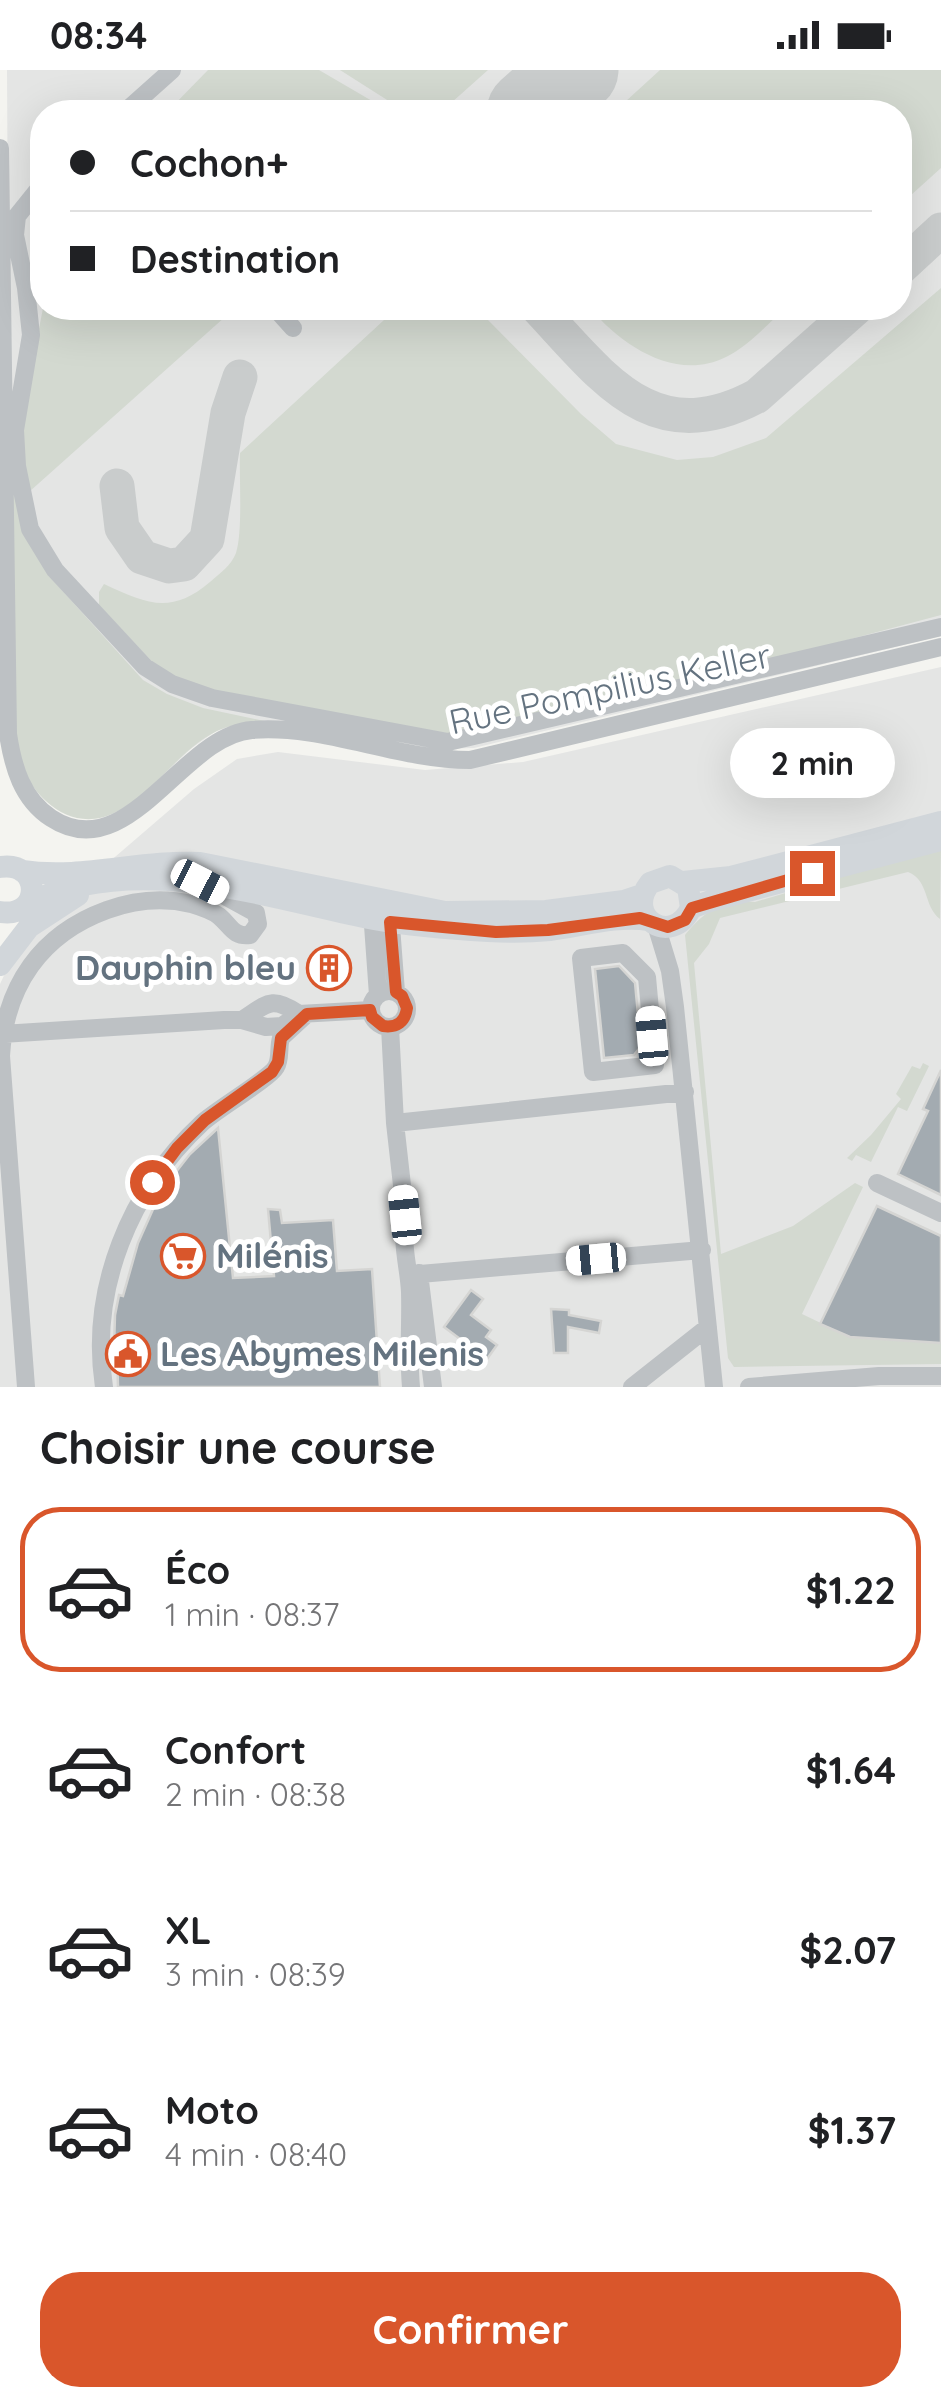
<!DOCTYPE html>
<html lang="fr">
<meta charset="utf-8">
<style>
:root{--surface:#fff;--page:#f2f2f2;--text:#202124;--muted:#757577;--line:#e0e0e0;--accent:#d9562b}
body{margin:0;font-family:Quicksand,sans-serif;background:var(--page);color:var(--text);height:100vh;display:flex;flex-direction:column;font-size:38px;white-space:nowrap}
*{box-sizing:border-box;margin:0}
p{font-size:32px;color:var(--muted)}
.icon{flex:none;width:55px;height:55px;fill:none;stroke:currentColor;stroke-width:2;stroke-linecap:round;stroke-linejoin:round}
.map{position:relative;height:1317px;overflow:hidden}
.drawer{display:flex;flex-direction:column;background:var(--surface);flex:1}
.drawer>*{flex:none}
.top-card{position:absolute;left:30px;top:30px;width:882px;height:220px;border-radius:40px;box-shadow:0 10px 40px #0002;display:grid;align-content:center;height:220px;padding:0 40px;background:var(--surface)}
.end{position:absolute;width:45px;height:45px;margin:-22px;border:12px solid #d9562b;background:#fff;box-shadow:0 0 0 5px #fff}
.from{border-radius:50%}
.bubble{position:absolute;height:70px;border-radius:35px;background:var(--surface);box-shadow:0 10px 40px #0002;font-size:32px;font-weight:800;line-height:70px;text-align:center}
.car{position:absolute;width:30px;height:60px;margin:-30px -15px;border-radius:12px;box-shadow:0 0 8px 2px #0007;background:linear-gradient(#fff 24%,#345 0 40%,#fff 0 76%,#345 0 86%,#fff 0)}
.top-card b{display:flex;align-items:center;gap:35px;height:95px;font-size:38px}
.top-card b+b{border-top:2px solid var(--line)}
.top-card i{width:25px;height:25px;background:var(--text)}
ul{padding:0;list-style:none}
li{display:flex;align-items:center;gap:30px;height:165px;margin:0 20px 15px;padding:0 20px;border:5px solid transparent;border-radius:40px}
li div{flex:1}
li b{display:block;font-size:38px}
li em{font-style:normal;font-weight:800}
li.active{border-color:var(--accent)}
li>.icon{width:90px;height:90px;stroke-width:1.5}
h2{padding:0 40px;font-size:45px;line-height:120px}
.button{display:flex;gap:20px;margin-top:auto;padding:20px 40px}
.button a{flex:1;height:115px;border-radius:40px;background:var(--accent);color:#fff;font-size:40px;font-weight:800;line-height:115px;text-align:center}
.status{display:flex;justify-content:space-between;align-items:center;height:70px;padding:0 50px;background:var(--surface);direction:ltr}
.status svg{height:28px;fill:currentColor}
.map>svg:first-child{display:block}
.built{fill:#e4e5e4;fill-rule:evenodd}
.green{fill:#d3d9d0}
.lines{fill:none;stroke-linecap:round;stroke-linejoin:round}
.taxiway{stroke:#c9cccc;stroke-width:35}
.runway{stroke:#c9cccc;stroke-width:85}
.building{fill:#a3abb1;stroke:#d5d5d3;stroke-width:2.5}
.minor{stroke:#bdc1c4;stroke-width:18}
.major{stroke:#d1d6da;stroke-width:22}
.route{stroke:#d9562b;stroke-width:12}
.labels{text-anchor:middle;stroke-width:10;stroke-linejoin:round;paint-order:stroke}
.street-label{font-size:35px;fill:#647380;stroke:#fff}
.poi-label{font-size:35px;font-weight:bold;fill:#647380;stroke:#fff;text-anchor:start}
</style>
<div class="status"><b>08:34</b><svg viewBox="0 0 49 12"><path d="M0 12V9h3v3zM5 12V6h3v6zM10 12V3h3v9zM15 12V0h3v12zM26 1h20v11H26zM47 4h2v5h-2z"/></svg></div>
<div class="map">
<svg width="941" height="1317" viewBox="0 0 941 1317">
<rect width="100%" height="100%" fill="#f4f4f0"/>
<path class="built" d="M7,0H941V566L474,678L434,679L301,654L235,655L216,661L192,678L139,727L118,742L9,365ZM42,42H900V238H42Z
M941,597V1317H0V914L18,876L44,848L194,719L237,689L278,682L425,700L523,692Z"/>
<path class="green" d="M208,0H319L391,42H167Z
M340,0H488L441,42H406Z
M660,0H941V98L900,135V42H614Z
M941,218V545L802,582L452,664L209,623L157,597L99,535V522L104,514C147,534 171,545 210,512C220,503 231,496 236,483C243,461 239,408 240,383L397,238H468L487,249L581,344L616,374L677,390L713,387L766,368Z
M43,238H235L29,422L20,358Z
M590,238H786C767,254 749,276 726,287C676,312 622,276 590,238Z
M13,406L49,506L143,610L167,624L203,638L269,652C252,653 233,653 217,661C178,680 155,723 116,742C66,768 23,718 13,673C7,650 12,620 12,597C13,533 13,469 13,406Z
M941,777L940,849C923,836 930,811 908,802L720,848L709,874L694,893L721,1184L793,1156L855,1113L863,1117L802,1244L850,1267L941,1273V1294L734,1297L728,1288L685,865C704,841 722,830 755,832Z
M923,993L929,996L907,1041L898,1037L871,1092L856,1085L852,1091L847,1088L871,1065L901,1029L896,1024L912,996L920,999Z"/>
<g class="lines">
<path class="taxiway" d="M900,198L941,160
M538,238C603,307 653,382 757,326L856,238
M117,416L122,458L142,487L169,496L184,494L207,469L228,343L240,307"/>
<path class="runway" d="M529,42L576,0"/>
</g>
<path class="building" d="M619,896L635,913L641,976L634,985L604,988L595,899Z
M941,1000V1125L898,1104L928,1041L923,1039Z
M218,1058L233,1208L274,1206L268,1139L280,1140L282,1153L333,1150L337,1201L372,1199L380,1317H118L117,1278H114L115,1245L119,1225L123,1226L138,1173L158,1128L172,1107L190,1084Z
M877,1136L941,1166V1273L850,1267L820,1254Z
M471,1220L483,1229L471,1245L491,1260L486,1267L497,1275L487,1289L444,1257Z
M551,1239L569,1240V1245L601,1251L599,1263L568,1257V1283H554Z"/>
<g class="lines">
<path class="minor" d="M125,42L172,0
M0,78L8,664C13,697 22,729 51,748C128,799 182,665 252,660C323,654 397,690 470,690L941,577
M42,115L17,146L15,165L26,218L31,265L15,360L17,396L30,459L55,500L145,597L172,614L212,628L448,672L941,557
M275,238L293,258
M372,841L378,925
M390,843L396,922
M656,855L670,901L675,937L714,1317
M623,883L647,907L655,995L593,1002L581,888Z
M371 939a18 18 0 1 1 36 0a18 18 0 1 1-36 0Z
M242,950C267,934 271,925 299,944
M390,957L395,1053L406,1151C401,1175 409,1198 410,1222C411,1254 408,1285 411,1317
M2,964L224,950H242L266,957L282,956L299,944L371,940
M395,1053L685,1022
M877,1113L941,1143
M419,1203L433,1317
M420,1204L702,1180
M26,1317L1,986C5,916 41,864 107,840C135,830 162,827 191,834C201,837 211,840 219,846C231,856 233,867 250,865L258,854L256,843L214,820
M104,1317C89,1219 130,1120 202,1053C217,1039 269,1009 276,997C281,989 278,977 281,968L307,944
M632,1317L708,1257
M749,1317L879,1306H941"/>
<path class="major" d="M0,797C42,790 43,849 0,842
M22,801C82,810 140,790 200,793L445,842L546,841L624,831L642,825
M683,812L731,807L941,752
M28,833C138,781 263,827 374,849C412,856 450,859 488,861C508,862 530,862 550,860C582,856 616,845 649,850
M691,838L688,817L670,806L650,813C623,847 672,878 691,838L713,830L941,770
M0,895L29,857L78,825"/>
</g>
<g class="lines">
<path class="route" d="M152,1112L177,1078L205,1050L272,1002L278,992L281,968L307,944L370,940L372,947L383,956C397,958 405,952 407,938L402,926L396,922L390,852L496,862L548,860L640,848L668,857L685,850L692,838L812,803"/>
</g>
<defs>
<symbol id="building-ring" viewBox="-11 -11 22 22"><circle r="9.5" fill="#fff" stroke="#d9562b" stroke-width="1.5"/><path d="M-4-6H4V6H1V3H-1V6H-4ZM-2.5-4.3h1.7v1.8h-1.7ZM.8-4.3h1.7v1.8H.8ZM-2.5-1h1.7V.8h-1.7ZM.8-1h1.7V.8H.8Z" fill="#d9562b"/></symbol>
<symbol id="supermarket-ring" viewBox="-11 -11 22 22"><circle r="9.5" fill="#fff" stroke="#d9562b" stroke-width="1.5"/><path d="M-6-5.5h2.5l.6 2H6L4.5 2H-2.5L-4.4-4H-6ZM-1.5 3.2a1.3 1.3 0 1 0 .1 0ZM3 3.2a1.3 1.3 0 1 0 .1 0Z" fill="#d9562b"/></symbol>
<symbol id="civic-ring" viewBox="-11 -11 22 22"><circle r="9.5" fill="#fff" stroke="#d9562b" stroke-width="1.5"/><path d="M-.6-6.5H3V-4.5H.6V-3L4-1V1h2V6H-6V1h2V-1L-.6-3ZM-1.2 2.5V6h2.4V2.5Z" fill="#d9562b"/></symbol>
</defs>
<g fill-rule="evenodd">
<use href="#building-ring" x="304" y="873" width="50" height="50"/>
<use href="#supermarket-ring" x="158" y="1161" width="50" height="50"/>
<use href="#civic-ring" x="103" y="1259" width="50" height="50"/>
</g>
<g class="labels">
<g class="street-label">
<text transform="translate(610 619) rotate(-12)" y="12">Rue Pompilius Keller</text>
</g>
<g class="poi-label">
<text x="296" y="910" text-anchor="end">Dauphin bleu</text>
<text x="216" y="1198">Milénis</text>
<text x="160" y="1296">Les Abymes Milenis</text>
</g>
</g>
</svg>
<i class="end from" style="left:152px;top:1112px"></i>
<i class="end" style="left:812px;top:803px"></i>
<div class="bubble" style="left:730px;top:658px;width:165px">2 min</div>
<i class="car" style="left:200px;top:812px;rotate:117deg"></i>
<i class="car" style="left:652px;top:966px;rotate:355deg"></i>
<i class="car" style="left:405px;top:1145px;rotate:354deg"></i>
<i class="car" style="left:596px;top:1189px;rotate:265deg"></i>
<div class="top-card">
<b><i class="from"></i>Cochon+</b>
<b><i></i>Destination</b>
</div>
</div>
<section class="drawer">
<h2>Choisir une course</h2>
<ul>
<li class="active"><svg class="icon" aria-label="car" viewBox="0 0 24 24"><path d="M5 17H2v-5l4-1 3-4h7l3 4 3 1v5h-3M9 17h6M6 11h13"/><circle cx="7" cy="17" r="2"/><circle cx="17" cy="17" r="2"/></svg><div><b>Éco</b><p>1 min · 08:37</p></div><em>$1.22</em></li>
<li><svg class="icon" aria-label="car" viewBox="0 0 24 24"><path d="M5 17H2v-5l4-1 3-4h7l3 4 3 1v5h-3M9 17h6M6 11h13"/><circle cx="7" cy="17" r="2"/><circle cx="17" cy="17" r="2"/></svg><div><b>Confort</b><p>2 min · 08:38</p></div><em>$1.64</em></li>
<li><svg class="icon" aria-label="car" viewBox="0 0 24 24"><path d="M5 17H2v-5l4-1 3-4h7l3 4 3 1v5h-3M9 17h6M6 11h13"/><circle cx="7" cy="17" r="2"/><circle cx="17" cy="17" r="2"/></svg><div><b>XL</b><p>3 min · 08:39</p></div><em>$2.07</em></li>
<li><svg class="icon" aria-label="car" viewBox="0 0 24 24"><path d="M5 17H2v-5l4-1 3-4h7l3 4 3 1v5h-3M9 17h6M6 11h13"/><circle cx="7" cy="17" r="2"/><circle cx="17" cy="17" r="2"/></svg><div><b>Moto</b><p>4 min · 08:40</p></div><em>$1.37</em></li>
</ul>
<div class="button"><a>Confirmer</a></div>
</section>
